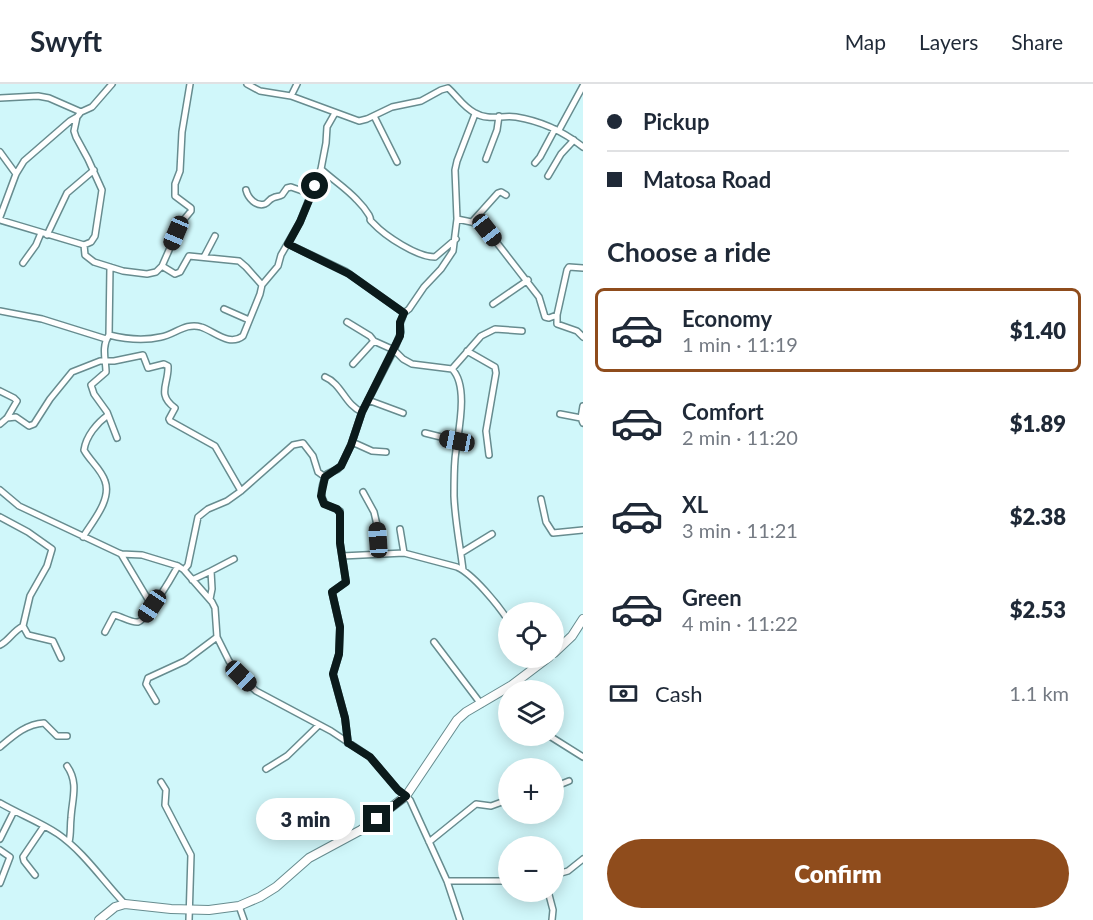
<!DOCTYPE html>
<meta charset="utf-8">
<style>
:root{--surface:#fff;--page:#f6f6f7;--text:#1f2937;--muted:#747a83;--line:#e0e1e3;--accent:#8f4c1c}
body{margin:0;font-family:Lato,sans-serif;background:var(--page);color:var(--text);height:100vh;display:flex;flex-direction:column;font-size:22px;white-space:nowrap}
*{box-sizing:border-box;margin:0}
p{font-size:20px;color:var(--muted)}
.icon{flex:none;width:33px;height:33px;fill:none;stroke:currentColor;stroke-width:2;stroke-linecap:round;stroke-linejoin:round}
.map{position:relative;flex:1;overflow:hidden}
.panel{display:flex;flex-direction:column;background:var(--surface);width:510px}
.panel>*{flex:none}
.top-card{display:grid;align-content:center;height:132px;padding:0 24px;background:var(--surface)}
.tools{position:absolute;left:498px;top:518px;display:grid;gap:12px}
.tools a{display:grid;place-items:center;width:66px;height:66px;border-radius:50%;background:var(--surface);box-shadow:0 3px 15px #0003;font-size:30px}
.end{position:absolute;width:27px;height:27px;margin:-14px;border:8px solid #0b1a1b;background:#fff;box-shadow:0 0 0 3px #fff}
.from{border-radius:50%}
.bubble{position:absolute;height:42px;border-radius:21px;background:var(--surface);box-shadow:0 3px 15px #0003;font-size:20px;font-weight:800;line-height:42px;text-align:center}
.car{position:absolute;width:18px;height:36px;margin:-18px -9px;border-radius:8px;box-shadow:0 0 4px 2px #0007;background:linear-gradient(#222 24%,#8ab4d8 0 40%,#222 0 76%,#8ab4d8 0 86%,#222 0)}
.top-card b{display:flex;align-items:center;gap:21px;height:57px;font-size:22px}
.top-card b+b{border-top:2px solid var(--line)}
.top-card i{width:15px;height:15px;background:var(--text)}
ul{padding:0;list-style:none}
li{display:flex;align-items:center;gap:18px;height:84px;margin:0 12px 9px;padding:0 12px;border:3px solid transparent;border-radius:9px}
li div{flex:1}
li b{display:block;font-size:22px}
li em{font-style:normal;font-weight:800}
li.current{border-color:var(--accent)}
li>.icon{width:54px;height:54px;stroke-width:1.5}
h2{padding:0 24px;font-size:27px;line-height:72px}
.pay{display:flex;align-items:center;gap:15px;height:66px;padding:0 24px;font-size:22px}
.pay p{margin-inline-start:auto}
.button{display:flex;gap:12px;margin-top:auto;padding:12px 24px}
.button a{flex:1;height:69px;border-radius:36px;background:var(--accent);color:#fff;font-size:24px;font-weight:800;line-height:69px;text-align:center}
header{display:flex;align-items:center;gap:36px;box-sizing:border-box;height:84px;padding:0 30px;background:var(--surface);border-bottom:2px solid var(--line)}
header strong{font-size:28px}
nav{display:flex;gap:33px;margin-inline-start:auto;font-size:21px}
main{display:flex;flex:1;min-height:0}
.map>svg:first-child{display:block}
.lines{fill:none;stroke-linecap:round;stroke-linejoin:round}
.street-casing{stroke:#678c8f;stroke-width:8}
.secondary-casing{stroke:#678c8f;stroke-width:10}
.street{stroke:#fff;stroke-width:5}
.secondary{stroke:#fff;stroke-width:8}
.route{stroke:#0b1a1b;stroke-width:8}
</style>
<header>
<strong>Swyft</strong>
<nav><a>Map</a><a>Layers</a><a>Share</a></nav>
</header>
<main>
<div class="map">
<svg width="583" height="836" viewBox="0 0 583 836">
<rect width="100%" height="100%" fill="#d0f7fa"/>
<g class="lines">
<defs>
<path id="street" d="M247,0L260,7L291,12L359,37L367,35L392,23L421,17L441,6L448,4C457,12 463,23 475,29C488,37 502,31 516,33C541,37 564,48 583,63
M291,12L297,0
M0,14L38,12L49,14L81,28L92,23L112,0
M374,32L397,78
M77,33L74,47L76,53L88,75L102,106L95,152L91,158L84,161
M559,46L583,2
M0,68L16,90
M486,75L497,46L499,32
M535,79L540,73L555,45
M321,85C333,96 346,104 357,116C361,120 366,126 369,131C373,139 367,133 373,139C385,152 417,173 435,173L456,155
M548,92L561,70L574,56
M246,106C248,114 256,123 265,120C268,119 269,115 273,114C276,112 279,113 282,111L287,104L291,103L311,110
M0,133L16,90L24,77L70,37L77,33L81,28
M457,135L476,139L487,146L539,213L545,233L549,234L557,231
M0,136L84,161L85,171L94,178L123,187L147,190L156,188L162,182L181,139L191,127V124L175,112V100L180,87L182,48L190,0
M472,138L498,109L501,108L506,111
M47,151L67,109L94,86
M288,160L345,187L404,229L409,225L424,203L441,185L453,167L457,135L455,86L457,77L475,30
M204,173L215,152
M23,179L36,161L41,149
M162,182L175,190L180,188L189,172L239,177L246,183L262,201
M110,183L109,251C101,263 106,276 106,288L91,301L94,310L107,328L117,354
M583,184L569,183L567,186L557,231V240L577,247L583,253
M493,220L528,196
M224,225L249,236
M0,227L42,235L106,255
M404,229L400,240L401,248L394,266L403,275L412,280L452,285C470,303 457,352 455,375C454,387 454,400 454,412C455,437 460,461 463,486
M347,238L370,252L374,257L394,266L362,328L351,361L341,382L338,385L327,390C322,399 319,411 325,420L340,427V459L346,498L332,508L340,543L339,570L333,590L345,634L348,659
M109,251C125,255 144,257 161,253C174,251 186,238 201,243C214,247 229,263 243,252L260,210L262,201L278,182L281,171L300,138L321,85L326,59L327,43L335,29
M467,267L495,283L496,289L486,347L489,371
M353,280L374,257
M452,285L481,252L495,245L522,247
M325,293C342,300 345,321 362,328
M0,307L14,314L17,317L7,334L0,340
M368,316L403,329
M583,322L581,334L583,339
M560,330L581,334
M7,334L16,333L29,342L34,340L50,315L72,288L100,277H114L143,271L148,284L164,280L168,282C169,300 156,310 175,324L169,335L170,337L215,362L241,407
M425,349L457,357
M352,358L372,367L386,368
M0,406L19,422L121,470L142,471L178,482L184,486L212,518L215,524L217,553L229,577L241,593L256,607L331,647L370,673L398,706L410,716L447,797L460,836
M363,408L374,428L377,441L379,470
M541,415L546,438L553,449L583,446
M0,433L28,448L52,465L47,482L30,512L23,542L28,551L53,557L61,574
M400,445L404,469
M83,453C92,438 112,416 105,397C101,385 90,377 84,366C86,352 97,339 108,331
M461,469L492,450
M121,470L152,522
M342,472L404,469L457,483C473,490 498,521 508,536
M184,486L188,481L198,433L208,425L227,417L241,407L293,361L303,359L313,372L318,388L325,393
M192,496L211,487
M210,515L212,505L211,487L234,475
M105,548L114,531C121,532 131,539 138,538C147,536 173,491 178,482
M434,558L481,620
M0,561C9,557 12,548 23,542
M156,617L146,600L148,594L185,577L217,553
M548,651L583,673
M0,663C13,652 26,640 44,639L57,652H67
M67,682C79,699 72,715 71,734C70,743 71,750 69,758
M266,685L287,672L319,641
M161,698L166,706L165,721L191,771L189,836
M554,703L569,697
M0,719C19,730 40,738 58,750C84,768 103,797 125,820
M0,755L14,727
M429,758L476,720L491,722L502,718L508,719
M0,766L10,773L0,799
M35,791L24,777L23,773L44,742
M554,791L568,787L583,775
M447,797H508
M548,807L553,826L552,836
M239,822L244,836"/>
<path id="secondary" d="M554,569L572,552L583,535
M99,836L115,823L125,820L171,825L209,826L239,822L260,813L276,803L309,774L361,746L406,712L457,636L466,628L512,601L549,573"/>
</defs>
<use href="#street" class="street-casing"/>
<use href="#secondary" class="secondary-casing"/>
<use href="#street" class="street"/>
<use href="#secondary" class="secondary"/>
</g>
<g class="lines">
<path class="route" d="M315,102L300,138L288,160L349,190L404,229L400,238V252L362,328L351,361L341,382L325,393L321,412L324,420L337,425L340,429V459L346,498L332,508L340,543L339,570L333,590L345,634L348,659L370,673L398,706L406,712L377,735"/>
</g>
</svg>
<div class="tools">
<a><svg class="icon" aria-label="locate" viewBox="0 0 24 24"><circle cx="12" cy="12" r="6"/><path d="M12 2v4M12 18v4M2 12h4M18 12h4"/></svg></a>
<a><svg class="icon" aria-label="layers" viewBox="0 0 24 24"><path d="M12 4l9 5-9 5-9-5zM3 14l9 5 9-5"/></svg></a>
<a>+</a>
<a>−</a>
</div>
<i class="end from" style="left:315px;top:102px"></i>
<i class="end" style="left:377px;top:735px"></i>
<div class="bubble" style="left:256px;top:714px;width:99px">3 min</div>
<i class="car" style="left:487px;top:146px;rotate:142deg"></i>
<i class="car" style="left:176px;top:149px;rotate:203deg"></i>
<i class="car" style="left:457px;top:357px;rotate:281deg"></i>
<i class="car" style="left:378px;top:456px;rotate:356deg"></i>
<i class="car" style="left:152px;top:522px;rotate:214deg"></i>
<i class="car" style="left:241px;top:592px;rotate:134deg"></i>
</div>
<section class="panel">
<div class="top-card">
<b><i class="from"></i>Pickup</b>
<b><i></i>Matosa Road</b>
</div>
<h2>Choose a ride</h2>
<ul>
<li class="current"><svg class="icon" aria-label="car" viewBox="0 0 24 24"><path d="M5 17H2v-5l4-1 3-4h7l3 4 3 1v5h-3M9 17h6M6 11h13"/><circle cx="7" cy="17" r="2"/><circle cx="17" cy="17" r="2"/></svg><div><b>Economy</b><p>1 min · 11:19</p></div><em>$1.40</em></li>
<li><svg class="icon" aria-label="car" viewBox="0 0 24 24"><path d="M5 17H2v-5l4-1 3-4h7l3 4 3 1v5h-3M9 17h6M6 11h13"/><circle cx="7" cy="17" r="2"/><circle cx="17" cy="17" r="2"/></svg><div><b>Comfort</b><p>2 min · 11:20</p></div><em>$1.89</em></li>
<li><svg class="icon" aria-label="car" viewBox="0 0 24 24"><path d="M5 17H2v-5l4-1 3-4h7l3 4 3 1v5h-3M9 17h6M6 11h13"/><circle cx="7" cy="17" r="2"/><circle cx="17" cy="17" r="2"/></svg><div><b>XL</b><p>3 min · 11:21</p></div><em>$2.38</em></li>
<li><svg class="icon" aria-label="car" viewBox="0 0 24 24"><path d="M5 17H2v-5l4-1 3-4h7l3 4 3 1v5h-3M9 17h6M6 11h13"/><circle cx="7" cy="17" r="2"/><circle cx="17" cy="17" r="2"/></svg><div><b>Green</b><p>4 min · 11:22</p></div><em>$2.53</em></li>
</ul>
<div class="pay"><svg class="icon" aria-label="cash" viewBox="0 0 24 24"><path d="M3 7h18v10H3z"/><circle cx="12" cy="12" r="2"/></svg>Cash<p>1.1 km</p></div>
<div class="button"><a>Confirm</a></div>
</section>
</main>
